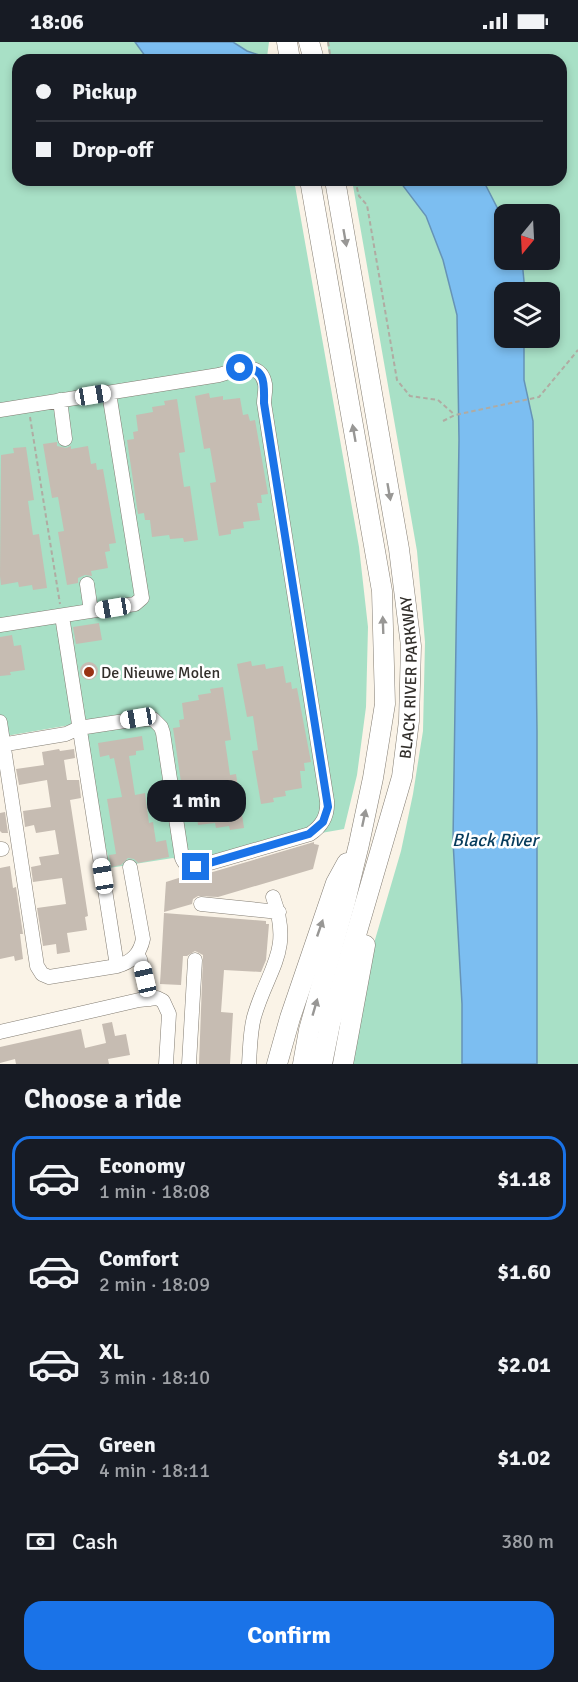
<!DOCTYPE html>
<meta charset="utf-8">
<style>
:root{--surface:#171b24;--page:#20242c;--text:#f1f3f6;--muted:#9ea1a6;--line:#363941;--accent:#1a73e8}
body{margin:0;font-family:Signika,sans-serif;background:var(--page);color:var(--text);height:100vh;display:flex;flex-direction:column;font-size:22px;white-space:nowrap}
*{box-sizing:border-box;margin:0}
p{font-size:20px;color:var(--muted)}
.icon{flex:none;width:33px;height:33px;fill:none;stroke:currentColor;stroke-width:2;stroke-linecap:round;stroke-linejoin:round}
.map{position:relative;height:1022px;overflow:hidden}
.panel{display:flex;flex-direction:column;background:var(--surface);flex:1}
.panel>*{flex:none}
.guide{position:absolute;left:12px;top:12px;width:555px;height:132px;border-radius:18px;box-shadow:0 3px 9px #0003;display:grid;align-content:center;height:132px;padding:0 24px;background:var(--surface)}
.needle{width:39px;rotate:198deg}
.buttons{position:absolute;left:494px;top:162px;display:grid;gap:12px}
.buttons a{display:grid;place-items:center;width:66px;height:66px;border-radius:12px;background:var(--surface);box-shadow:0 3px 9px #0003;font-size:30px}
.end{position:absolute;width:27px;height:27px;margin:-14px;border:8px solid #1a73e8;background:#fff;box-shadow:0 0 0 3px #fff}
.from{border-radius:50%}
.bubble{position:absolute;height:42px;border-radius:18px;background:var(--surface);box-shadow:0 3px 9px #0003;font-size:20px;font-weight:800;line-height:42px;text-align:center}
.car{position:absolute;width:18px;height:36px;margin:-18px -9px;border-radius:8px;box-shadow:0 0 4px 2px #0007;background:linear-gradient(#fff 24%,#345 0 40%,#fff 0 76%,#345 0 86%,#fff 0)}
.guide b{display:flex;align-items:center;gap:21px;height:57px;font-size:22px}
.guide b+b{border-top:2px solid var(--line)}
.guide i{width:15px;height:15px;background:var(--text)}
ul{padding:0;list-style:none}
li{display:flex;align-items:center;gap:18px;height:84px;margin:0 12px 9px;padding:0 12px;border:3px solid transparent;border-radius:18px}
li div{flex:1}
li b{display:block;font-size:22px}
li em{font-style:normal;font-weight:800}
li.active{border-color:var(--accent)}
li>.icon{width:54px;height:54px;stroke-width:1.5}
h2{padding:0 24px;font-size:27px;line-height:72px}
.pay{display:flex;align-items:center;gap:15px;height:66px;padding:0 24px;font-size:22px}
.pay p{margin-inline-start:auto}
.primary-button{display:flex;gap:12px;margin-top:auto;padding:12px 24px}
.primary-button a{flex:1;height:69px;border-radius:18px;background:var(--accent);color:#fff;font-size:24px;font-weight:800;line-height:69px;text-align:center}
.status{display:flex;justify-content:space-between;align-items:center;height:42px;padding:0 30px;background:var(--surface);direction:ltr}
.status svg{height:16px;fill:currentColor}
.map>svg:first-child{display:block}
.green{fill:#a8e0c6;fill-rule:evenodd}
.water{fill:#7cbef1;stroke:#6693b6;stroke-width:1.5}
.building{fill:#c6bcb2}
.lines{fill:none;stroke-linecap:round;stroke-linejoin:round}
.minor-casing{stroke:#837d73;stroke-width:15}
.highway-casing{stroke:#837d73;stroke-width:21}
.path{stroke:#b0aba2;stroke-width:2;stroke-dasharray:4.5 3;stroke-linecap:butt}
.minor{stroke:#fff;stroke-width:14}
.highway{stroke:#fff;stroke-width:20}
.oneway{fill:#989795}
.route{stroke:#1a73e8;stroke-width:8}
.poi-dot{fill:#993213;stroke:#fff;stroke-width:2}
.labels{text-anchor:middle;stroke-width:5;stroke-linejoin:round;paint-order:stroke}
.poi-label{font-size:16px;fill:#322f2b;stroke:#fff;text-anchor:start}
.street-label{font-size:16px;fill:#322f2b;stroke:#fff}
.water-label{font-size:18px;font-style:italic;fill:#053b5c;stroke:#fff}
</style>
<div class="status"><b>18:06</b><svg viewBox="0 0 49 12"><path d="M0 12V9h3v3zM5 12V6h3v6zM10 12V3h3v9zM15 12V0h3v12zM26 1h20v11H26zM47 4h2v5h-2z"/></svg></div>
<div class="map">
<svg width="578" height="1022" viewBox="0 0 578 1022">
<rect width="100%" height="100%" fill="#faf3e7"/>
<path class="green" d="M0,0H135L148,18H18V138H294L359,505L368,585L366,665L357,733L344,787L304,794L190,825L173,816L109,826L107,810L101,807L82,681L0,695Z
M233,0H269L267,15L247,9Z
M327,0H578V1022H352L372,908L401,809L413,752L423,689L425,600L417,509L352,138H561V18H330ZM504,172H549V218H504ZM504,250H549V296H504Z"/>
<path class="water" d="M135,0H233L247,9L274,18H148Z
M395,138H483L504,179V218H522L525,250H504V296H524V338L533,379L537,689V1022H462V962L453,799L459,398L457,273L443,218L426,174L401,141Z"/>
<path class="building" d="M209,351L210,356L223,354V358L240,356L243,373L248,372L250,379L255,378L268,452L261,453L262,461H257L260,478L243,480L244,486L231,488V492L219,494L210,441L216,440L210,406L204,407L195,354Z
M177,357L185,410L179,411L184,445L190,444L198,498L184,500L183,496L170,497L169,493L152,495L150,478H145L144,471L138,472L127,398L134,397L133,390L138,389L136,373L153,370L152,365L165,363L164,359Z
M57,400V404L66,406L71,404V407L88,404L91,422L96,421L97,428L103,427L116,501L109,502L110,509L105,510L108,526L91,529L92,534L85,533L78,536V541L67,543L58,490L64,489L58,455L52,456L43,402Z
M26,405L34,458L28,459L33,493L39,492L47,546L33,548L32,543L19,545L18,540L1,543L0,534L1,413L14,411L13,406Z
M99,581L102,598L76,602L73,585Z
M12,593L14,604L21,603L25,628L10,630L11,633L0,634V595Z
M251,619L252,624L265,622L266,627L283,624L286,641L291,640L292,647L297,646L311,720L304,721L305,729H300L302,746L285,749L286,754L273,756L274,760L261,762L252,709L258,708L253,674L247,675L237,622Z
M80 629a9 9 0 1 1 18 0a9 9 0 1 1-18 0Z
M223,645L231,698L225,699L230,733L236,732L244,786L230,788L229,784L216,786L215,781L198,783L196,766H191L189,759L184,760L173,686L180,685L179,678L184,677L182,661L199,658L198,653L211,651L210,647Z
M142,694L144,708L136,709V713L129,714L135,753L145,751L149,781L153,780L156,800L166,798L169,815L138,821L134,817L128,816L121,823L111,825L109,813L116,812L107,757L122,755L114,716L110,717L109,713L100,715L98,701Z
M59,707L60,709L74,707L75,716L64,718L67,738H79L81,756L70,758L88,874L85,875L87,888L67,891L70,910L57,912L56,902L43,904L37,866L66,862L62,836L33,840L31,825L41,823L39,815L59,812L55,788L36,791L34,783L25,785L23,769L51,765L47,738L19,743L16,727L44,723L42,710Z
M5,770L8,791H2L0,789V771Z
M314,800V802L319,803L313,827L218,855L198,854L193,857L192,862L164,870L166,840L188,833L199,834Z
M10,824L13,846L16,845L23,892H20L23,917L15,919L14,914L0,917V826Z
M164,871L266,879V882H269L266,918L261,930L224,928L221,970L233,971L230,1022H199L203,913L195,909L187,914H183L181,943L160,942Z
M112,980L115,994L126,992L130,1013L108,1017L109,1022H16L15,1017L0,1021V1005L81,987L85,1006L106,1001L102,982Z"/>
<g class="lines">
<defs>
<path id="minor" d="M60,358L65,397
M0,368L219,333C234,329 260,317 265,342C266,348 264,355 264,361L327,759C328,774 322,784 310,792L196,825C188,825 185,823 182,816L163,691L161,685L153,677H138L79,686L66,692L0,703
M87,542L91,569
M62,574L117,924
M0,583L135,562L142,556L109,351
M0,680L37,924L42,932L49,935L117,924C132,920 140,912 143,897L130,825
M0,807H2
M201,862L279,870
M137,912L140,917L150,957
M0,990L139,958L157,956L163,959L169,972L166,1022
M189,1022L195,918
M249,1022C250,1007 250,990 254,975C268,926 293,910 273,855"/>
<g id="highway">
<path d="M287,0L290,18"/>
<path d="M309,0L314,18"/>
<path d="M277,1022L290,976L336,841L347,821"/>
<path d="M303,1022L309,988L345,860L359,802L373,736L385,662L382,549L310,138"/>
<path id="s1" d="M322,1022L330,982L402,735L409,679L411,604L399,507L335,138"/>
<path d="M343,1022L365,903"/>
</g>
</defs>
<use href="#minor" class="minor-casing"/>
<use href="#highway" class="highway-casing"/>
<path class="path" d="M328,0L331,18
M355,138L359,154L367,163L397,338L410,354L438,358L455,373
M30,375L60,562
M443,379L455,373L539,355L578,308"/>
<use href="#minor" class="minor"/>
<use href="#highway" class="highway"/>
</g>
<defs><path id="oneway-solid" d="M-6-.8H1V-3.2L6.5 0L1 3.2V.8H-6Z" transform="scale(1.5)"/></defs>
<g class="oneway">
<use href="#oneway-solid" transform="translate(345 196) rotate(80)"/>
<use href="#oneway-solid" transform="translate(354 391) rotate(-100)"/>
<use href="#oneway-solid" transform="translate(389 450) rotate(80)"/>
<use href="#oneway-solid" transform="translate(383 583) rotate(-92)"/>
<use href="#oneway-solid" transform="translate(364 776) rotate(-78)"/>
<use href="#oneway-solid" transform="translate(320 886) rotate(-71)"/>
<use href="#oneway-solid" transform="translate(315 965) rotate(-74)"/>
</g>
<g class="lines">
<path class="route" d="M196,825L309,792L323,780L328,765L264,361C264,343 267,324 240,326"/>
</g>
<circle class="poi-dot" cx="89" cy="630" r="6"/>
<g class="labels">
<g class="poi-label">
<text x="101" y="636">De Nieuwe Molen</text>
</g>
<g class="street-label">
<text dy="6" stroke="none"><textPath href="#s1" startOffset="398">BLACK RIVER PARKWAY</textPath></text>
</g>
<g class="water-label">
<text x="495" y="804">Black River</text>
</g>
</g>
</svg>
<div class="buttons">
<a><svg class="needle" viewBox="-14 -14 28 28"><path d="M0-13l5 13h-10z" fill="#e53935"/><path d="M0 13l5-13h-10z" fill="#9ea1a6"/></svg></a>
<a><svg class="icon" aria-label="layers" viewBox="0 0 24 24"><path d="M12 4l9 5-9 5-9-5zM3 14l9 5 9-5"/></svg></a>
</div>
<i class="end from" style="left:240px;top:326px"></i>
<i class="end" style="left:196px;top:825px"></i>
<div class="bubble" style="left:147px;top:738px;width:99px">1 min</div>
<i class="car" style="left:93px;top:353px;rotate:81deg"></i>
<i class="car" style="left:113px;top:566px;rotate:261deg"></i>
<i class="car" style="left:138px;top:676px;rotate:260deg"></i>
<i class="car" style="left:103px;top:834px;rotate:351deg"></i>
<i class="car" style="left:145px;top:937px;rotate:347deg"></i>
<div class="guide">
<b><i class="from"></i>Pickup</b>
<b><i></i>Drop-off</b>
</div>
</div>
<section class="panel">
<h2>Choose a ride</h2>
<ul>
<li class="active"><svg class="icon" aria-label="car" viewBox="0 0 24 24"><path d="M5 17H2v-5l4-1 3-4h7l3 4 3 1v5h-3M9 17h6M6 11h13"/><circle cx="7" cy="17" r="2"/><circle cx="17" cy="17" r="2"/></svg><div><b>Economy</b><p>1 min · 18:08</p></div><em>$1.18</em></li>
<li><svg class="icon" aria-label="car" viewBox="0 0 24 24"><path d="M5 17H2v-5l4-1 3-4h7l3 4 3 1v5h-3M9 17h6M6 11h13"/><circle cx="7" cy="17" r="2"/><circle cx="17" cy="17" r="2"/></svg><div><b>Comfort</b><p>2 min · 18:09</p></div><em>$1.60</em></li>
<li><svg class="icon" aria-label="car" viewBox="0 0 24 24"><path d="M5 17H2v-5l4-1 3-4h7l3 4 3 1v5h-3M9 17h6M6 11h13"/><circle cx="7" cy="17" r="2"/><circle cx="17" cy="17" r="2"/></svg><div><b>XL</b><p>3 min · 18:10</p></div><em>$2.01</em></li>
<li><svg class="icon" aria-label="car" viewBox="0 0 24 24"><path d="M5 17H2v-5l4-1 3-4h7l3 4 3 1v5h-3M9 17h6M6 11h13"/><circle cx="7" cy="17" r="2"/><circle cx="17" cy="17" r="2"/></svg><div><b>Green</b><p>4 min · 18:11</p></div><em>$1.02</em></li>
</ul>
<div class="pay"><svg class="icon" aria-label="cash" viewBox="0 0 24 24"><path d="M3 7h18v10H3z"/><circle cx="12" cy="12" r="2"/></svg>Cash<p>380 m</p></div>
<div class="primary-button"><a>Confirm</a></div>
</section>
